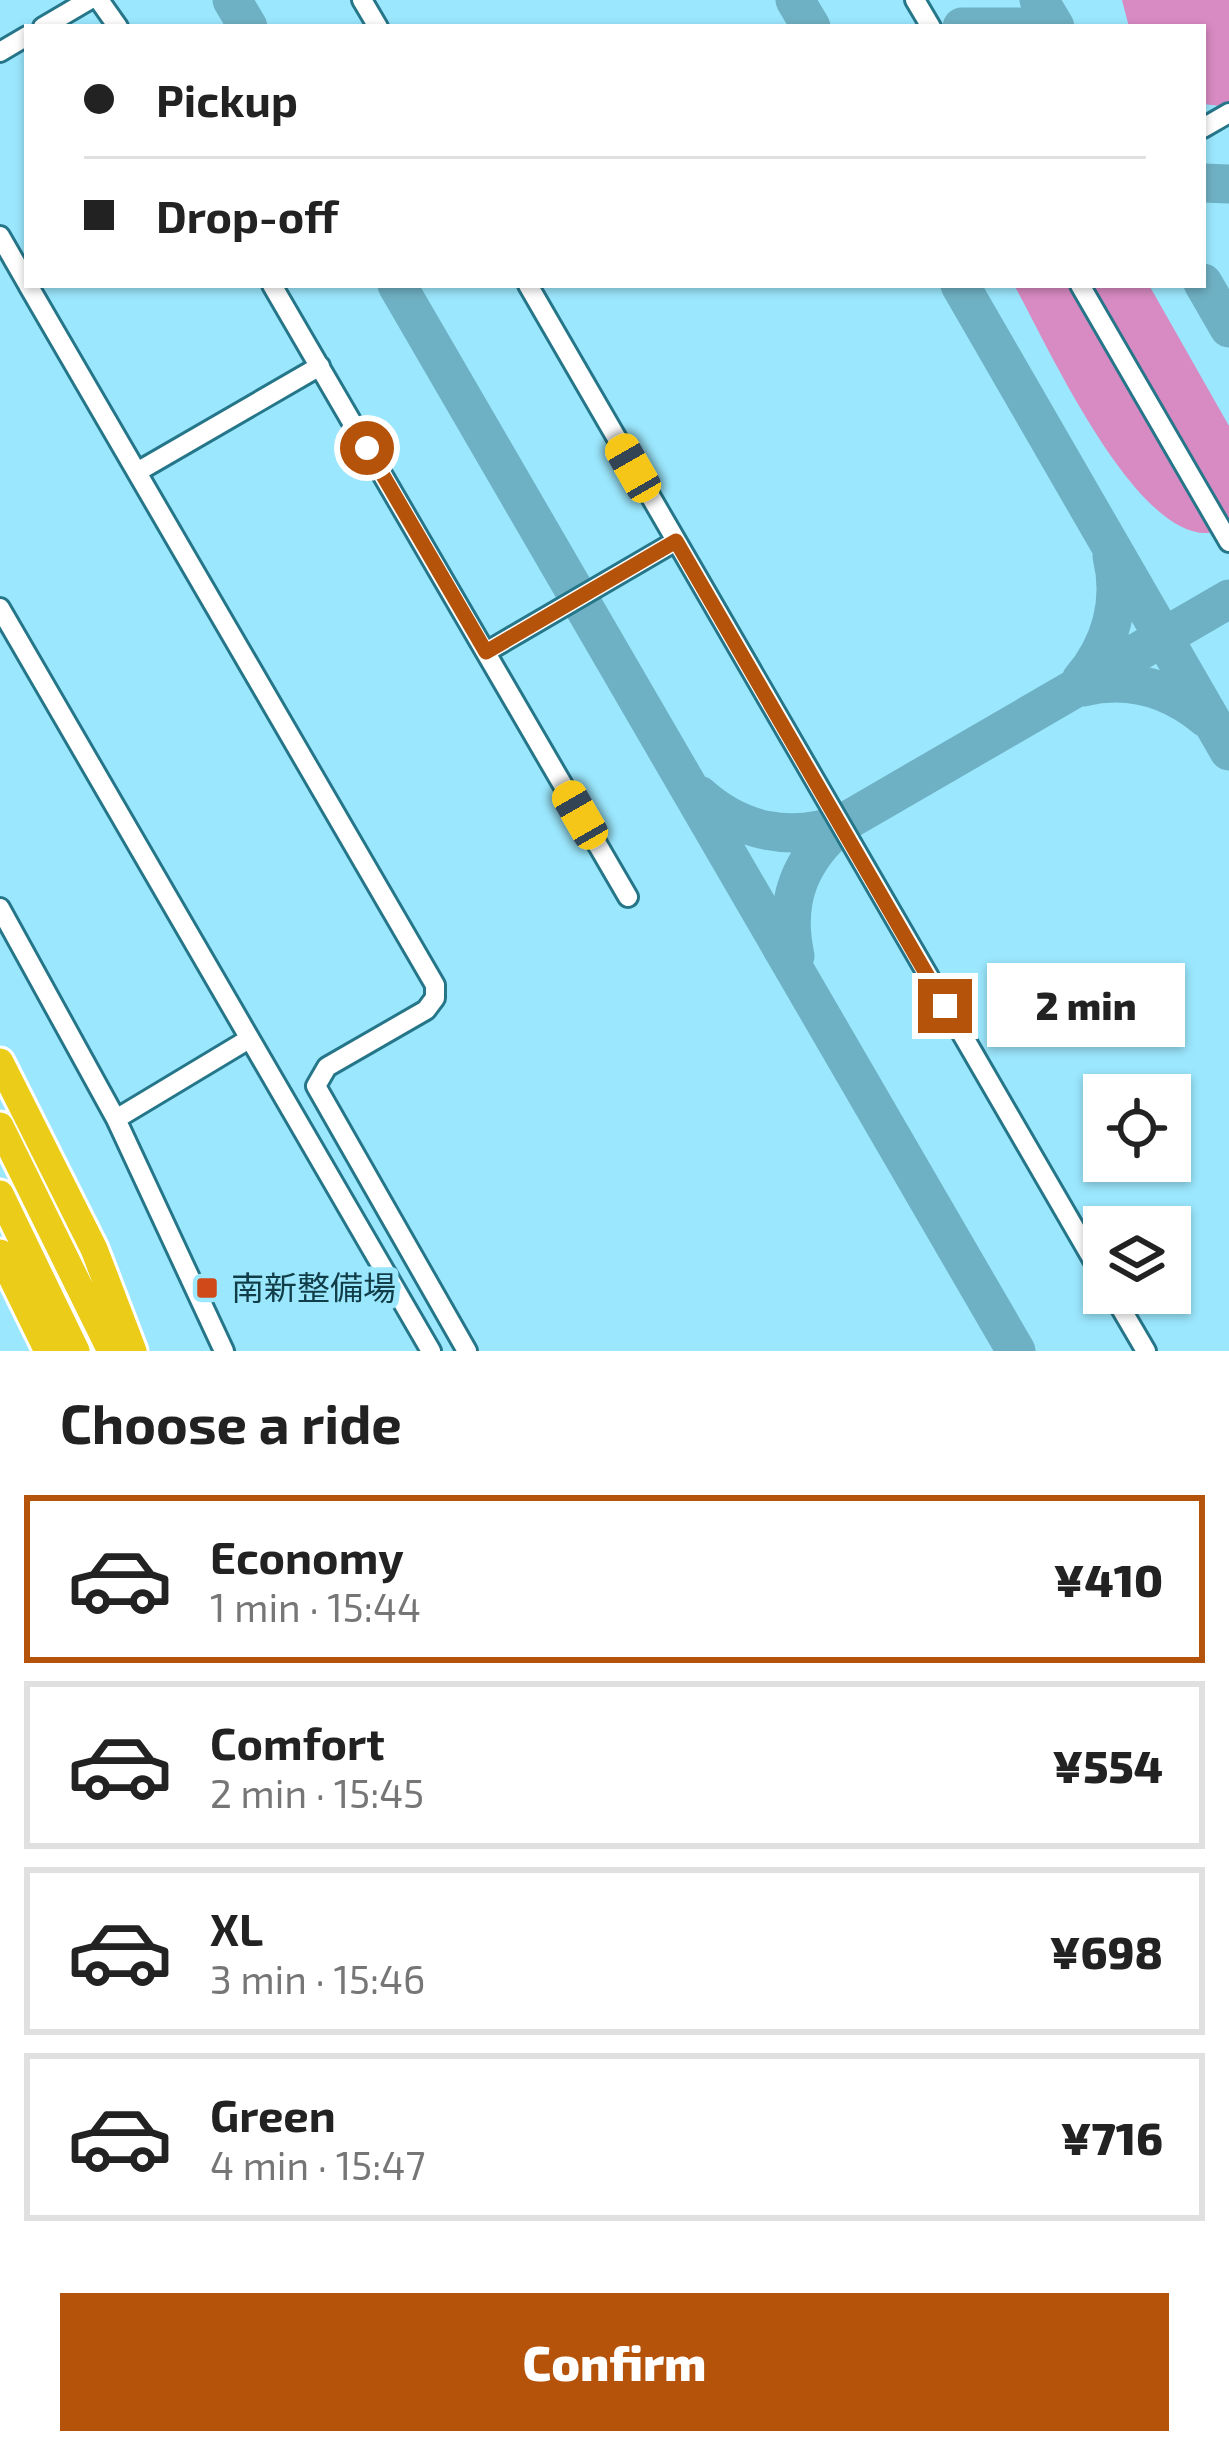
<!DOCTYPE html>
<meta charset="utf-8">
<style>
:root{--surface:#fff;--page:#f2f2f2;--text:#222;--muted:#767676;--line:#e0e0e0;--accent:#b45309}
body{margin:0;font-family:"Exo 2","Noto Sans JP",sans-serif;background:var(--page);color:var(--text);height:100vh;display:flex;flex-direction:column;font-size:45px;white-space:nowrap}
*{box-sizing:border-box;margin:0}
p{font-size:39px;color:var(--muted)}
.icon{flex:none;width:66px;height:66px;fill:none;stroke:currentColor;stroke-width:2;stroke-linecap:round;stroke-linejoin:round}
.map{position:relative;height:1351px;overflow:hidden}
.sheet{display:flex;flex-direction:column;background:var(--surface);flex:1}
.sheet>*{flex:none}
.top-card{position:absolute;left:24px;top:24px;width:1182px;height:264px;border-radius:0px;box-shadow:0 3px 9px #0004;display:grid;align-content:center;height:264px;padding:0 60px;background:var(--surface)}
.fabs{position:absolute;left:1083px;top:1074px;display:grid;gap:24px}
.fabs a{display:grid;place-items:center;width:108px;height:108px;border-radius:0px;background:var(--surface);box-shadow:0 3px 9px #0004;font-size:60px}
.end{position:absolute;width:54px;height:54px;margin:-27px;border:15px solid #b45309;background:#fff;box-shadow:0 0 0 6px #fff}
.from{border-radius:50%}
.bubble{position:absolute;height:84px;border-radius:0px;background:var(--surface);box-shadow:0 3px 9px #0004;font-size:39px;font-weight:800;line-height:84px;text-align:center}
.car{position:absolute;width:36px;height:72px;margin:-36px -18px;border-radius:15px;box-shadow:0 0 9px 3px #0007;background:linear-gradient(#f5c518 24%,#345 0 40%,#f5c518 0 76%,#345 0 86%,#f5c518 0)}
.top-card b{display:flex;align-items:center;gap:42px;height:114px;font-size:45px}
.top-card b+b{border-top:3px solid var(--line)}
.top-card i{width:30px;height:30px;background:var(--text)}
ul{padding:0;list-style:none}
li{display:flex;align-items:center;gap:36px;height:168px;margin:0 24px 18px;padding:0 36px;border:6px solid var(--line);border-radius:0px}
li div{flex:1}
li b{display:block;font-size:45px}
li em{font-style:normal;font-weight:800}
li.current{border-color:var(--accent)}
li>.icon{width:108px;height:108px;stroke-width:1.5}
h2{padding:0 60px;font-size:54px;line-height:144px}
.cta{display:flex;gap:24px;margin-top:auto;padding:24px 60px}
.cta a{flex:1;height:138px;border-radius:0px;background:var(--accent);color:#fff;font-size:48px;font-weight:800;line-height:138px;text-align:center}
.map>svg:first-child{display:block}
.green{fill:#d88ac2}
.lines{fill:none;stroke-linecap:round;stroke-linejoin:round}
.taxiway{stroke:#6fb1c4;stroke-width:39}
.minor-casing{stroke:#267689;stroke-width:24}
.highway-casing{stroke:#fff;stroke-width:33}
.minor{stroke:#fff;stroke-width:18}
.highway{stroke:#ebcc18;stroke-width:27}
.route{stroke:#b45309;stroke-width:15}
.poi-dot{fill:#d04918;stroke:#9be7fd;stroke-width:4.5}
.labels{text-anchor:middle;stroke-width:12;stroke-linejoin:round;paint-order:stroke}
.poi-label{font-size:33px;fill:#113d48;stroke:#9be7fd;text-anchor:start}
</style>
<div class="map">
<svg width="1229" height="1351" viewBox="0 0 1229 1351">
<rect width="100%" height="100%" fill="#9be7fd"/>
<path class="green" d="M1122,0H1229V107L1203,104V27H1129Z
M1014,285H1149L1229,426V526C1150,577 1045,339 1014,285Z"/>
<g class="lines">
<path class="taxiway" d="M232,0L248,27
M795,0L811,27
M1039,0L1055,27
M962,27H1020
M1203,183L1229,184
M1203,283L1229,328
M397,285L1016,1351
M960,285L1229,751
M1081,680C1111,645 1123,601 1112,556
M1083,687C1129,676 1170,688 1206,718
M699,795C740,832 791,843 843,823
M795,956C783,900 800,859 843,823L1229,599"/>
<defs>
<path id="minor" d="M99,0L118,27
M362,0L378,27
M915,0L931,27
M43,27L89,0
M0,52L27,36
M1203,128L1229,113
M0,236L27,283
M28,285L435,985V998L426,1010L327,1067L316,1086L467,1351
M272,285L628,897
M528,285L1104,1279
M1080,285L1229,542
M137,472L320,366
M0,608L431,1351
M486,652L676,541
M0,908L116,1119L224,1351
M116,1119L249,1039
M1112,1293L1146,1351"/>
<path id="highway" d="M0,1062L94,1249L133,1351
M0,1126L111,1351
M0,1194L76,1351
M0,1253L48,1351"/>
</defs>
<use href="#minor" class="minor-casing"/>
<use href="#highway" class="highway-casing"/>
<use href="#minor" class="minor"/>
<use href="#highway" class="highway"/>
</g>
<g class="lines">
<path class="route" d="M367,448L486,652L676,541L945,1006"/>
</g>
<rect class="poi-dot" x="195" y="1276" width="24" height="24" rx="6"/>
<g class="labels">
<g class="poi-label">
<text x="231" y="1300">南新整備場</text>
</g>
</g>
</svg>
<div class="fabs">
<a><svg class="icon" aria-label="locate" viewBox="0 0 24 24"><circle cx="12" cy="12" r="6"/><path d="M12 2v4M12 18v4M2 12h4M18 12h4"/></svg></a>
<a><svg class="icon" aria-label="layers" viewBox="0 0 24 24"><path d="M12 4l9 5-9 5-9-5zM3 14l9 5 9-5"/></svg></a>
</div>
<i class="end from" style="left:367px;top:448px"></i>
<i class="end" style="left:945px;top:1006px"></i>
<div class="bubble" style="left:987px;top:963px;width:198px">2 min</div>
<i class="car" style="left:633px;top:468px;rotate:330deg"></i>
<i class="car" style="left:580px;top:815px;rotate:330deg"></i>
<div class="top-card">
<b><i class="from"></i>Pickup</b>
<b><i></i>Drop-off</b>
</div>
</div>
<section class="sheet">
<h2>Choose a ride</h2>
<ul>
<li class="current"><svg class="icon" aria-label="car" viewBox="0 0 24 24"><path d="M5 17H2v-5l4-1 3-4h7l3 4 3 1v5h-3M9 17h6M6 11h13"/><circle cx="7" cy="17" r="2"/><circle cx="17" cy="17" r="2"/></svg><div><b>Economy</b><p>1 min · 15:44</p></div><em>¥410</em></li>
<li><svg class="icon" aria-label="car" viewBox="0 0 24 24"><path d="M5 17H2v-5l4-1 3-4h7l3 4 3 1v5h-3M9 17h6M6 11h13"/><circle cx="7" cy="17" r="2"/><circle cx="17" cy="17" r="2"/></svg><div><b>Comfort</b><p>2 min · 15:45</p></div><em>¥554</em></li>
<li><svg class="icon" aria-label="car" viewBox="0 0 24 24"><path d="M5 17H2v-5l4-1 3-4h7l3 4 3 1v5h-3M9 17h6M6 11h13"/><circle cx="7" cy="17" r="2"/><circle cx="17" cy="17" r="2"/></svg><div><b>XL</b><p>3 min · 15:46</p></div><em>¥698</em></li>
<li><svg class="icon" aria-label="car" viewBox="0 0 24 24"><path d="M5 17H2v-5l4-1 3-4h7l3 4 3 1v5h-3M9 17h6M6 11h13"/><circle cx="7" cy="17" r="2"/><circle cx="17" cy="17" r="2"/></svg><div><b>Green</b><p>4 min · 15:47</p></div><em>¥716</em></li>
</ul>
<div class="cta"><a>Confirm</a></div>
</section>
